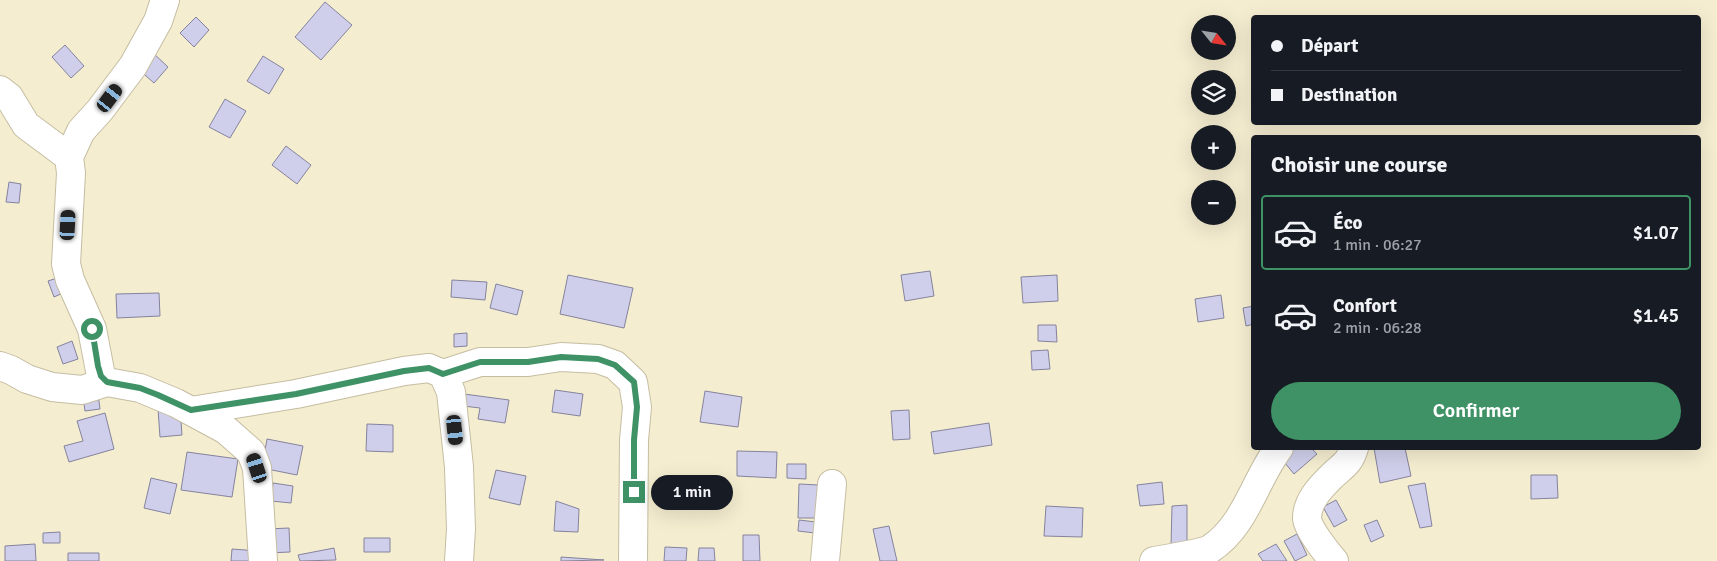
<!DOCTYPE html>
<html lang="fr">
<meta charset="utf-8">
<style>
:root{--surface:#171b24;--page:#20242c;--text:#f1f3f6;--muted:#9ea1a6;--line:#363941;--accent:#3e9265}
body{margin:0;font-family:Signika,sans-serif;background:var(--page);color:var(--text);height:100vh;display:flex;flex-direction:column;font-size:19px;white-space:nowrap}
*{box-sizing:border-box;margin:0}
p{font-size:16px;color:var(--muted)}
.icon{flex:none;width:28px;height:28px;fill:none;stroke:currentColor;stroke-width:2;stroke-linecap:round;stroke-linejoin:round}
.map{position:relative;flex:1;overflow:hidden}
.details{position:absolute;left:1251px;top:135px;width:450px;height:315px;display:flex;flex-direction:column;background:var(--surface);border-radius:5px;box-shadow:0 5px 20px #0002}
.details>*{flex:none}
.hud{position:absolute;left:1251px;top:15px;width:450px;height:110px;border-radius:5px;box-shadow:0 5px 20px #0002;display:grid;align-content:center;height:110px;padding:0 20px;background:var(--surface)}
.needle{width:32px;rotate:120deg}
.tools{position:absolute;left:1191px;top:15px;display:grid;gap:10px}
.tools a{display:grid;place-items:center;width:45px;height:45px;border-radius:50%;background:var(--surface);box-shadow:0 5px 20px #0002;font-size:25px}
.end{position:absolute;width:22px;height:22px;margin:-11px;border:6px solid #3e9265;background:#fff;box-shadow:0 0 0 2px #fff}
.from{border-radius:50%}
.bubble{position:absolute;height:35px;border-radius:18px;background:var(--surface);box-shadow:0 5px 20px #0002;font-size:16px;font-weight:600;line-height:35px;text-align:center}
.car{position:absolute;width:15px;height:30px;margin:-15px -8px;border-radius:6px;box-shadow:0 0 4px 1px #0007;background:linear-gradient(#222 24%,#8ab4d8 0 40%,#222 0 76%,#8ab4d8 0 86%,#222 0)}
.hud b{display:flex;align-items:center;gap:18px;height:48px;font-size:19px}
.hud b+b{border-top:1px solid var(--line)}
.hud i{width:12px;height:12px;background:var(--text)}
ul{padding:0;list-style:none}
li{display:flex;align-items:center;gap:15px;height:75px;margin:0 10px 8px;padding:0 10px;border:2px solid transparent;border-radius:5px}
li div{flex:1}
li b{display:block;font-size:19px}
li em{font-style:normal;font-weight:600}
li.selected{border-color:var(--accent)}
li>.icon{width:45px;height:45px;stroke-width:1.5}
h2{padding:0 20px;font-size:22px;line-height:60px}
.primary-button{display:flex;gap:10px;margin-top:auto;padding:10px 20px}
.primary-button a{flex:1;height:58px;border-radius:30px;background:var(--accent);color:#fff;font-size:20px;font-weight:600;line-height:58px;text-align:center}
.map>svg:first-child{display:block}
.building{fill:#d0cfeb;stroke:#84839d}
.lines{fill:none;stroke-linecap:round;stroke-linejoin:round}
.minor-casing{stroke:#c5bda2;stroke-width:30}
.minor{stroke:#fff;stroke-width:28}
.route{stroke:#3e9265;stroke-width:6}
</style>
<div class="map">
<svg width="1717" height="561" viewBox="0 0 1717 561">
<rect width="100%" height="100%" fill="#f5edd0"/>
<path class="building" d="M325,2L352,25L321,60L295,37Z
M196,17L209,30L194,47L180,33Z
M65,45L84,66L71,78L52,57Z
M152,52L168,67L154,83L138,69Z
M263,56L284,69L269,94L247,81Z
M225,99L246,111L230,138L209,127Z
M286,146L311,165L297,184L272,165Z
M9,182L21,184L19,203L6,202Z
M930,271L934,296L905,301L901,275Z
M568,275L633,288L624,328L560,314Z
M1057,275L1058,301L1023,303L1021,277Z
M57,278L63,293L54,297L48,281Z
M452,280L487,282L485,300L451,297Z
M496,284L523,291L517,315L490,308Z
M159,293L160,316L117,318L116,294Z
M1221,295L1224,318L1198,322L1195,299Z
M1254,306V324L1246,326L1243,308Z
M1038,325H1056L1057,342L1038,341Z
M467,333V346L454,347V334Z
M72,341L78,359L63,364L57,347Z
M1048,350L1050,369L1032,370L1031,351Z
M555,390L583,394L580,416L552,412Z
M705,391L742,397L738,427L700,422Z
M98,394L100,409L85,411L83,397Z
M464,394L509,400L505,423L478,419L480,408L463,406Z
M180,407L182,435L160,437L158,409Z
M909,410L910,439L893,440L891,411Z
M105,413L114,449L69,462L64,446L83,441L77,421Z
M989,423L992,445L934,454L931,432Z
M367,424L393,425V452L366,451Z
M267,439L303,446L297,475L262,468Z
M1292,448H1311L1317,454L1294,474L1280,457Z
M1374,448H1405L1411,476L1380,483Z
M737,451L777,452L776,478L737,476Z
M187,452L238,459L232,497L181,490Z
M787,464H806V479L787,478Z
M496,470L526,476L520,505L489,498Z
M1531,475H1557L1558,498L1531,499Z
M151,478L177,484L170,514L144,508Z
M1162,482L1164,504L1140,506L1137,485Z
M273,483L293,486L291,503L271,501Z
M1425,483L1432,526L1420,528L1408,486Z
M799,484L819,485L818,518H798Z
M1336,500L1347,520L1334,527L1323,507Z
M556,501L579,509L578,532L554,531Z
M1187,505V546H1171L1172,506Z
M1046,506L1083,508L1082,537L1044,536Z
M799,520L816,522L815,533L798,531Z
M1377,520L1384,536L1371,542L1364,525Z
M889,526L897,561H880L873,529Z
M289,528L290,552L268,553L267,529Z
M60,532V543H43V533Z
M1297,534L1307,555L1295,561L1284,541Z
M743,535H759L760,561H743Z
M364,538H390V552H364Z
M35,544L36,561H5V546Z
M1276,544L1287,561H1263L1258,554Z
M665,547L687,548L686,561H664Z
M334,548L336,560L300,561L298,555Z
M699,548H714L715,561H698Z
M232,549L258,551L257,561H231Z
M68,553H99V561H68Z
M561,557L604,560L561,561Z"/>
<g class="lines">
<defs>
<path id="minor" d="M165,0L158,21L133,66L100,110L81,131L69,157L71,173L66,264L70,280L92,329L101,376L107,382L140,388L176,403L226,430L251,452L257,468L263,561
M0,90L9,97L26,125L69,157
M0,366L11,370L27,379L52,387L82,390L107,382
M443,374L451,392L459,467L461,529L459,561
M191,411L296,394L404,371L429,368L443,374L480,362H528L561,357L598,359L615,365L633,382L637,407L634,440L633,561
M825,561L832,484
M1154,561C1166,559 1203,553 1210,549C1246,526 1255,479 1279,448
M1334,561C1327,553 1307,528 1307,518C1307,500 1322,486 1333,475C1344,465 1350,462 1354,448"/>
</defs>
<use href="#minor" class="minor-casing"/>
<use href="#minor" class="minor"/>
</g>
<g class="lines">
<path class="route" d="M92,329L98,366L101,376L107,382L140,388L158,395L191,410L296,394L404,371L429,368L443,374L480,362H528L561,357L598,359L615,365L634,382L637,407L634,440V492"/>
</g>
</svg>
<div class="tools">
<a><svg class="needle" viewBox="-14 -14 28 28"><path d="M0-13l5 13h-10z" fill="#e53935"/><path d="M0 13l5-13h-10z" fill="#9ea1a6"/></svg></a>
<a><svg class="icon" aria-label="layers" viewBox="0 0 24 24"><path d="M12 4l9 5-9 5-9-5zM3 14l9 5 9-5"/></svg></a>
<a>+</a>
<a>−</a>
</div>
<i class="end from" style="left:92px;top:329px"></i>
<i class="end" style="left:634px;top:492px"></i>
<div class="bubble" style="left:651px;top:475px;width:82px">1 min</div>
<i class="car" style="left:110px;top:98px;rotate:37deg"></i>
<i class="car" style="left:68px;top:225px;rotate:3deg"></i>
<i class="car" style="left:455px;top:430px;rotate:174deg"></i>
<i class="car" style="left:257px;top:468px;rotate:342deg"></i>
<div class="hud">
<b><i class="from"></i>Départ</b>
<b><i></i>Destination</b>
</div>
<section class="details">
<h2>Choisir une course</h2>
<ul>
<li class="selected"><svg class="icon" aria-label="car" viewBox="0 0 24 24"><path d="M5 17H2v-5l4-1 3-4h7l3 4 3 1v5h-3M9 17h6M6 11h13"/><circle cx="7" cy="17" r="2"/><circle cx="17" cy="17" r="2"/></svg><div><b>Éco</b><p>1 min · 06:27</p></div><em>$1.07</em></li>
<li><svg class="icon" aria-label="car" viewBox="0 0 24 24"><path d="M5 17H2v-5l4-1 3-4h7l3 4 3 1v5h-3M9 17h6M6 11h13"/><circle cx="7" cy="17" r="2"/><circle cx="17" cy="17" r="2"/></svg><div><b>Confort</b><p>2 min · 06:28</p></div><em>$1.45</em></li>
</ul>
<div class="primary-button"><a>Confirmer</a></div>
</section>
</div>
